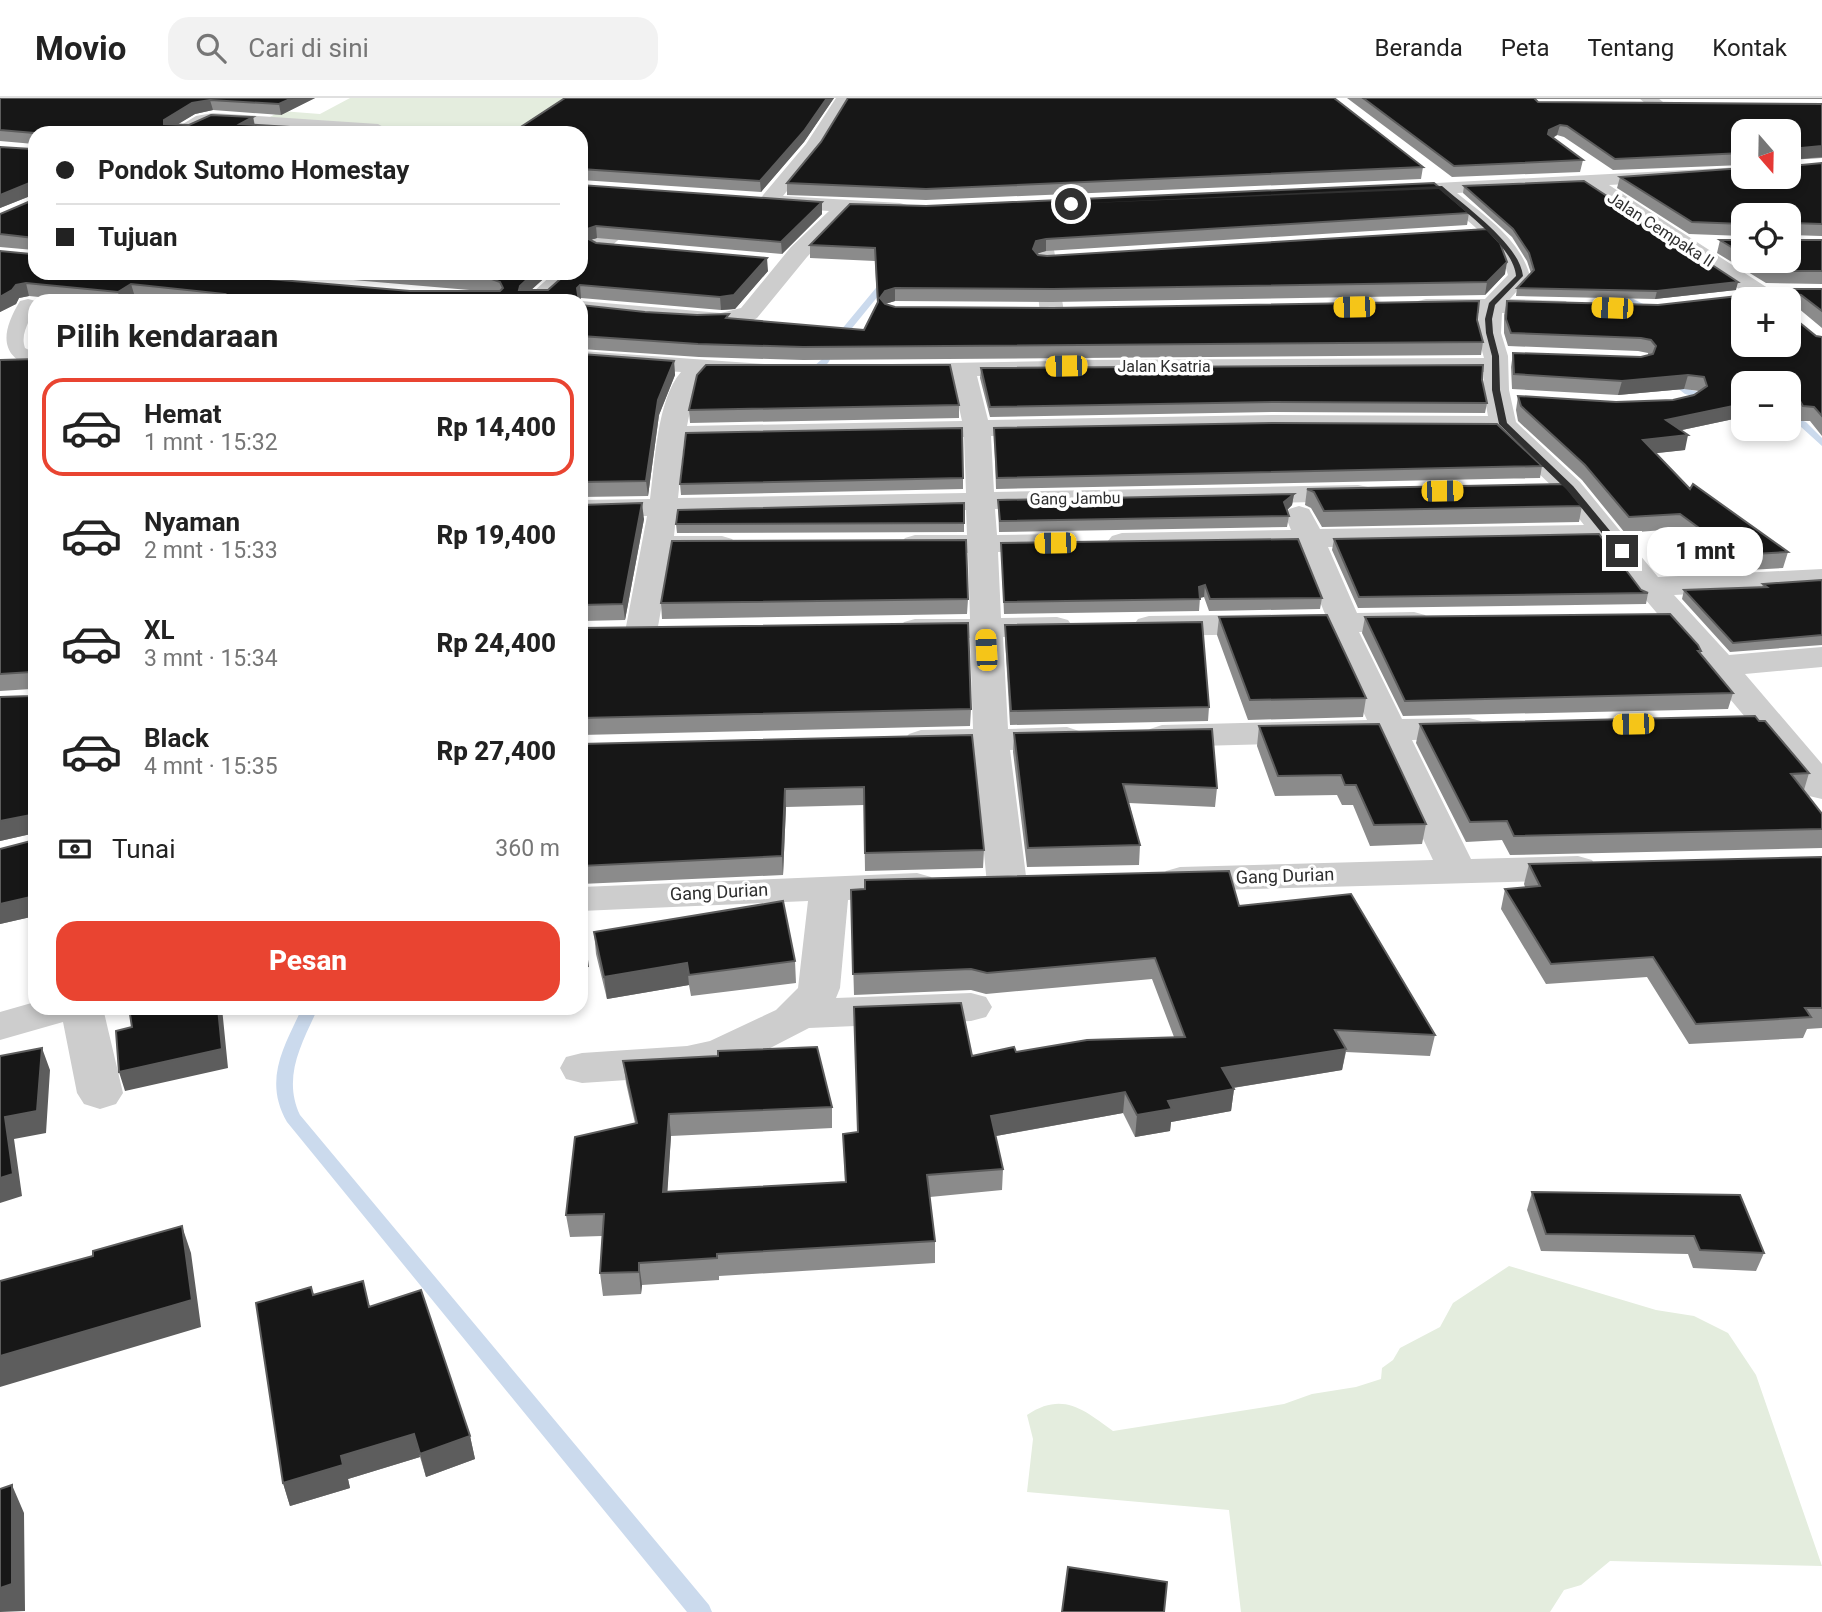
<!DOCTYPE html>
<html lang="id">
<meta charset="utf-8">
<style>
:root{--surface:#fff;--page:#f2f2f2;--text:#222;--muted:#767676;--line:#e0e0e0;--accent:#e94431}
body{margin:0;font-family:Roboto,sans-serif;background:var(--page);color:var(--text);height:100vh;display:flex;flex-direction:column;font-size:26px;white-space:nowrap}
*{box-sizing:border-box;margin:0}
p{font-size:23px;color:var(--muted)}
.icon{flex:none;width:38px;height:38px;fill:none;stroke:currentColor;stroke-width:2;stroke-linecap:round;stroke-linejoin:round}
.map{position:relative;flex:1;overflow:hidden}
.side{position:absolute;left:28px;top:196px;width:560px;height:721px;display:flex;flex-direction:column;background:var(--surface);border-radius:21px;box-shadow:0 4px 10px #0003}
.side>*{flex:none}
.top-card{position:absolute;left:28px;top:28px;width:560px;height:154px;border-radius:21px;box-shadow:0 4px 10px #0003;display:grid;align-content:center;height:154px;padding:0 28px;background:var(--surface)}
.needle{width:46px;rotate:160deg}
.buttons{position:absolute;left:1731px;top:21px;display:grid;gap:14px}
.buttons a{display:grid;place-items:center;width:70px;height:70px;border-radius:14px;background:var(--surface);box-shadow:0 4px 10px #0003;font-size:35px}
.end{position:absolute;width:32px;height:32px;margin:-16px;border:9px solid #303030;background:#fff;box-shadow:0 0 0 4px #fff}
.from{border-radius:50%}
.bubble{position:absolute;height:49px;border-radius:21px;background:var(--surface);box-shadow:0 4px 10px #0003;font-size:23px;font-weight:800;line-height:49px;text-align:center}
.car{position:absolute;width:21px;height:42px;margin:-21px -10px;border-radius:9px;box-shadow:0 0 5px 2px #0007;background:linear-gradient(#f5c518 24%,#345 0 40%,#f5c518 0 76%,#345 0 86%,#f5c518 0)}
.top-card b{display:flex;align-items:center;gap:24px;height:66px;font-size:26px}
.top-card b+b{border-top:2px solid var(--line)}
.top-card i{width:18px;height:18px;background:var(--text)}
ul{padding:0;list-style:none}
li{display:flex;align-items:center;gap:21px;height:98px;margin:0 14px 10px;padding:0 14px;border:4px solid transparent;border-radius:21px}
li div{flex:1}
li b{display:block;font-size:26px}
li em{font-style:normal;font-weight:800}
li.current{border-color:var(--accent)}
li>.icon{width:63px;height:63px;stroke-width:1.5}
h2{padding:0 28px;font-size:32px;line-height:84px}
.pay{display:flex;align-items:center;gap:18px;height:77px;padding:0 28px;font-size:26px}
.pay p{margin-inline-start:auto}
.primary-button{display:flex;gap:14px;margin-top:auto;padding:14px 28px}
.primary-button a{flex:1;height:80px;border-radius:21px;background:var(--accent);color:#fff;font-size:28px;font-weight:800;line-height:80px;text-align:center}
header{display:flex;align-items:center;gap:42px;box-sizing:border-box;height:98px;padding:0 35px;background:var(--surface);border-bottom:2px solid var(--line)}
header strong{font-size:33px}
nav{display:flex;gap:38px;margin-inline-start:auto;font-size:24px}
.search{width:490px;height:63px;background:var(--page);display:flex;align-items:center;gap:18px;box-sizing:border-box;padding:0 24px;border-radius:21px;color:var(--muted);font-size:26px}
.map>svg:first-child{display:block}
.green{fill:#e4edde}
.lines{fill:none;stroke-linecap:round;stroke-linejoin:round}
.stream{fill:#cbdaed;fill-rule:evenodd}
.minor{fill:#cdcdcd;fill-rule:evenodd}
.wall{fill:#8b8b8b}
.shaded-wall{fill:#5d5d5d}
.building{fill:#171717;stroke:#5d5d5d;stroke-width:2;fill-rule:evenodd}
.route{fill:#303030}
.labels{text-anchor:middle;stroke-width:7;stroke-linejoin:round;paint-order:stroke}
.far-street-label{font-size:16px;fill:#303030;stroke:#fff}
.street-label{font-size:18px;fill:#303030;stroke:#fff}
</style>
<header>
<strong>Movio</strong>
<div class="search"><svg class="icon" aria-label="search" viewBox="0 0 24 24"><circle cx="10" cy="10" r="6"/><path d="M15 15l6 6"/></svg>Cari di sini</div>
<nav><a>Beranda</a><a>Peta</a><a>Tentang</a><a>Kontak</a></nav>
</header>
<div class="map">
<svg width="1822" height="1514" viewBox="0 0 1822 1514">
<rect width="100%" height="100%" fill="#fff"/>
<path class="green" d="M350,0H579L537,35H240L281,13L320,16Z
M1509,1168L1656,1212L1694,1218L1728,1235L1756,1277L1822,1468L1610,1463L1581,1487L1564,1492L1550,1514H1241L1229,1412L1027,1394L1033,1341L1027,1317C1063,1293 1084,1312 1113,1333L1284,1306L1312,1296L1356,1289L1381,1281L1382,1270L1393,1262L1400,1250L1440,1229L1453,1205Z"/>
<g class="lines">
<path class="stream" d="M885,179L892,181L839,246L828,265L811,280H805V276L821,262L832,243Z
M1608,191H1614L1647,208L1653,217L1646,219L1641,212L1608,195Z
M1668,279H1674L1691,292L1743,305V311L1685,296L1668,283Z
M1788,317L1806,324L1822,340V348L1800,328L1788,324Z
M302,910H318C302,945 282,979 300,1017L709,1507L712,1514H687L287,1024C263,982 284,949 302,910Z"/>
<path class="minor" d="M836,0H852L819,53L783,98L900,105L907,107L910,111L907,115L850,114L807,159L757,220C725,239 622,220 581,217V203L721,215L741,210L791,149L829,113L768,109L761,107L758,103L806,46Z
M1639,0H1658L1668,8L1665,12H1653Z
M213,15L378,26L387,31L383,35L213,25L191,35H168L196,18Z
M1743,69V79H1750L1609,87L1777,196L1780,201H1754L1584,88L1457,95C1485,118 1520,141 1530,178L1510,201L1566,203L1569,208L1566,213L1558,215H1502L1501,235L1508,258L1509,292L1516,324L1580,384L1658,479L1822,471V489L1674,497L1729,557L1822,549V569L1745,576L1822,666V701L1809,698C1742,611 1667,530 1598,444L1328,449L1357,515L1414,514L1425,517L1430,524L1425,531L1414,534H1359L1402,621L1469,620L1481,623L1486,630L1481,637L1469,640L1412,642L1471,761L1578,758L1592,762L1597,770L1592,778L1578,782L1180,793L1166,789L1160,781L1166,773L1180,769L1433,762L1377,643L1162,649L1150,645L1144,638L1150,631L1162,627L1367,622L1327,535L1149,538L1138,535L1133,528L1138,521L1149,518L1325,516L1298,450L1122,453L1112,450L1107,444L1112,438L1122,435L1291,432L1285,417L1289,411L1299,408L1309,411L1320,431L1584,427L1560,396L1496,334L1273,333L991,338L994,394L1358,387L1368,389L1372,395L1368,401L1358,403L995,411L997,437L1055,436L1065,439L1070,445L1065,451L1055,454H998L1001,520L1057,519L1068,522L1073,529L1068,536L1057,539H1003L1008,631L1067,629L1079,633L1085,640L1079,647L1067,651L1010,652L1027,786L1021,794L1007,798L993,794L987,786L974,652L921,654L909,650L903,643L909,636L921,632L973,631L970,540L915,541L904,538L899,531L904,524L915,521H970L968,455H915L905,452L900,446L905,440L915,437H967L966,412L676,418L674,438H722L732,441L737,447L732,453L722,456H671L657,534L652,541L641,544L630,541L625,534L647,418L581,420V402L650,401C655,365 657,301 681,274L581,267V253L764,266L767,271L764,276L755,278L707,275L695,288L687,328L962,323L952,278L891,276L888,271L891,266L1054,263L1040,214L1027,108L1030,104H1044L1047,108L1064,214L1076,260L1074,262L1484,260L1477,235L1479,215H1426L1418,213L1415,208L1418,203L1426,201H1485L1508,177C1499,141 1461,119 1435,96L1387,98L1377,92L1380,88ZM1484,274L1483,292L1488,318L1273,317L988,322L977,278ZM964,339L966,395L678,400L684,344Z
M647,100L654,102L657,106L654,110L589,168L581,169V152L640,102Z
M554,175H578L548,203H523Z
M28,201L36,203C34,219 19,233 25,250L35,255V270C0,259 0,236 20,203Z
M917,775L931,779L937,787L931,795L917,799L848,802L840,890L836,900L971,895L986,899L992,909L986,919L971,923L809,930L737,967L721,971L687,978L582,985L566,981L560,970L566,959L582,955L687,948L710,943L776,912L798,890L808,803L581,813V789Z
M35,904V910H103L123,995L116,1006L100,1011L84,1006L77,995L63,924L0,942V914Z"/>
</g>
<path class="wall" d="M0,0H315L281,17L213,12L195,16L177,26L189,27L253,19L255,27L35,175L410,193H481L272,175H550L531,192H548L581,175V87L822,116L782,156L597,140L590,142L596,145L768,173L735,211L721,212L581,200L579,203H168L135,199L128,203H79L29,198L19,200L16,206L0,214V153L31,156L34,153V152L0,149V116L33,102V97L0,110V49L32,51L35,49L34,46L0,43Z
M565,0H834L804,44L761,94L581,82V35L513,34Z
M1347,0H1822V1H1536L1538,4L1822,6V60L1788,62L1743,33V67L1613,72L1564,39L1557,37L1553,40L1583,62L1580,74L1452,79Z
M821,44L1423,69L1421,81L926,102L787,97V85Z
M1822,65V138L1789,137V140L1791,142H1822V186L1766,185L1717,155L1720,142H1743V163H1788L1743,117V138L1689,136L1617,90L1620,79L1791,68Z
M1464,88L1736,192L1655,201L1516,198L1517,190L1531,175L1527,163L1512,139L1463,95Z
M926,108L1469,115L1467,127L1046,153L1037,155L1038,157L1047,158L1505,176L1485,197L1052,204L895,203L885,206L895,209L1477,222L1483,244L1481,257L803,262L699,259L581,251V207L645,214L864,232L877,205L875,163L810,160V147Z
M1822,191V230L1798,210L1789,208V216L1816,238L1822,239V338L1810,323H1799L1788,305V285H1743V319L1682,332L1685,352L1656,355L1690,391L1788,454L1783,470L1731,473L1676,431L1625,435L1582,382L1518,323L1516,312L1518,298L1616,304L1673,302L1694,297L1699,293L1684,291L1618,297L1512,291L1511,269L1513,255L1641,259L1648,257V255L1638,253L1508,248L1504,235V217L1507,203L1658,207Z
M581,256L674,263L675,277L659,317L648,398L581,399Z
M35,261V818L0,826V751L31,743V736L0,743V599L31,598V591L0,593V262Z
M981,270L1482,282L1487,305L1485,315L1273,314L990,319L980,280Z
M959,307V320L690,325L689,312Z
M994,330L1542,368L1540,380L996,391Z
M963,380V391L681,397L680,386Z
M1307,391L1582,408L1579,424L1322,429L1311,410L1305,407Z
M1294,396L1292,407L1287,412L1289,418L1287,429L999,434L998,402Z
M964,405V434L677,435L676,426Z
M581,407L644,421L625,522L581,523Z
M1334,441L1641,492L1648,495L1646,506L1358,510L1332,452Z
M1001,445L1322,500L1320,511L1209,513L1204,499L1200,500L1199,513L1004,516Z
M1822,482V547L1730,554L1682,501L1684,492L1762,489L1763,486Z
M968,501L967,516L662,521L661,505Z
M1219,519L1366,600L1363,619L1248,622L1217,537Z
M1365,519L1701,553L1700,556L1733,595L1728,611L1403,618L1362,535Z
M1005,527L1209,609L1208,623L1010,627L1005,541Z
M581,530L971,611L970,628L581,637Z
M1420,626L1809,675L1804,692L1822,716V750L1510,757L1502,742L1466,744L1416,645Z
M1259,628L1426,726L1422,746L1370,748L1353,707H1342L1337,697L1275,698L1257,648Z
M1014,635L1217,690L1215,709L1129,705L1140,747L1139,767L1027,769L1013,654Z
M972,637L984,752L983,770L865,773L864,707L786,709L783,777L581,786V646Z
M1822,759V930L1807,931L1803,940L1689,946L1647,879L1546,886L1501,811L1505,791L1525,789L1524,786L1529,766Z
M851,792L1239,808L1435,937L1430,958L1346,954L1342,972L1233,990L1234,991L1231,1013L1171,1024L1170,1033L1135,1039L1123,1015L996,1038L1003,1071L1002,1092L930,1099L935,1143V1165L719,1178V1182L642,1187L641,1196L603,1198L600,1175L602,1138L570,1139L566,1117L635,1025L626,985L623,963L832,1009V1030L671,1038L667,1094L845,1084L843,1036L858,1034L972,958L1174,939L1152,881L986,896L971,892L854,897Z
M594,834L795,863L796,885L691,898L689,887L607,901L596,856Z
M1532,1094L1764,1155L1756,1173L1693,1170L1688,1156L1541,1153L1527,1112Z
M313,1197L370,1209L470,1338L475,1361L426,1379L420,1359L348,1381L350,1390L290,1408L283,1385Z"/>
<path class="shaded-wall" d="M292,0H315L281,17L279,6Z
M827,0H834L804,44L761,94L760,83Z
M210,2L213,12L195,16L167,33L164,26V22L192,5Z
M253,19L255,30L240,26Z
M1560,27L1557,37L1547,43L1549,32Z
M1822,48V59L1788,62V54L1791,51Z
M32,84L35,96L0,110V97Z
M822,104V116L782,156L781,144Z
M596,128L597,140L588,143L583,138L587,131Z
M1046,141V153L1036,156L1033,151L1036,143Z
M767,160L768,173L735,211L721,212L720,199Z
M1507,164L1505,176L1485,197L1487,184Z
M534,175H550L521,201L520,188Z
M1738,184L1736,192L1655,201L1657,193Z
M26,185L29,198L19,200L16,206L0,214V199L16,187Z
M131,186L135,199L128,203H120L118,194Z
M580,187L581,200L578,203L577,190Z
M895,190V203L885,206L880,200L885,193Z
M674,263L675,277L659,317L648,398L646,383L658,302Z
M1688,277L1684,291L1618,297L1622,283Z
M1743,306V319L1663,336L1666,322Z
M1688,337L1685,352L1640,357L1643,342Z
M1294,396L1292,407L1283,416L1284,404Z
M642,405L644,421L625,522L623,506Z
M1205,487L1204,499L1198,500L1199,489Z
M785,691L786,709L783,777L782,758Z
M31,717L35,735L0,743V723Z
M35,798V818L0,826V806Z
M586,847L589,869L581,870V848Z
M687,865L689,887L607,901L604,879Z
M218,910H222L228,970L125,993L119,974Z
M42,950L50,972L46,1035L14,1041L22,1098L0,1105V1080L5,1019Z
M1346,951L1342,972L1219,992L1222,970Z
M1234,991L1231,1013L1171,1024L1170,1033L1135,1039L1137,1017L1168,1003Z
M1125,994L1123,1015L990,1039L991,1018Z
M669,1016L671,1038L666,1116L663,1094Z
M182,1128L191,1155L201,1229L0,1289V1258Z
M639,1165L642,1187L641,1196L639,1174Z
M414,1336L420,1359L348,1381L350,1390L290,1408L283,1385L341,1358Z
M470,1338L475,1361L426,1379L420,1356Z
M12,1387L24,1415L25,1513L0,1514V1490Z"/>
<path class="building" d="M0,0H292L279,6L210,2L192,5L164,22V26L189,27L211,17L253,19L240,26L387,35H35V175H199L410,193H500L503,190L500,184L489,180L423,175H534L520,188L519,192H548L567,175H581V87L822,104L781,144L596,128L587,131L583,138L596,145L767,160L734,197L720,199L580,187L577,190L579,203H220L225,196L131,186L118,194L26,185L16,187L12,192L0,199V153L31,156L34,153V140L0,136V116L33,102L32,84L0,97V49L32,51L35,49L34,35L0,32Z
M565,0H827L804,33L760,83L581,71V35H457L463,31L513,34Z
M848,0H1334L1423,69L926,91L787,85L821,44Z
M1363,0H1534L1538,4L1822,6V48L1791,51L1788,54V33H1743V55L1615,61L1567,28L1560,27L1549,32L1548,36L1583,62L1454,68Z
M1822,65V126L1791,125L1789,128V140L1791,142H1822V173H1769L1753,163H1788V117H1743V126L1692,124L1620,79L1743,70V79H1788V66L1791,68Z
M1584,83L1738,184L1657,193L1517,190L1534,172L1529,155L1513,131L1464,88Z
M1434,85L1469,115L1046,141L1036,143L1033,151L1038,157L1047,158L1487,131L1500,145L1507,164L1487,184L1053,191L895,190L885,193L880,200L885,206L895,209L1053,210L1479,203L1477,222L1483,244L803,249L698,246L581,238V207L645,214L697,217L729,216L726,220L864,232L878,204L875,150L810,147L850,106L926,108Z
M1720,142H1743V156Z
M1749,191H1822V213L1801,197L1790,195L1789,216L1816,238L1822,239V318L1814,309L1803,308L1791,288L1788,291V285H1743V306L1666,322L1688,337L1643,342L1690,391L1693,386L1788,454L1736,457L1680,416L1629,419L1585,367L1521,308L1518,298L1616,304L1673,302L1694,297L1707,288L1704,279L1688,277L1622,283L1514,276L1513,255L1641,259L1653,256L1656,248L1651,242L1641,240L1511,235L1506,221L1507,203L1658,207L1747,197ZM1743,201H1788V247H1743Z
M581,256L674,263L658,302L646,383L581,384Z
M35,261V798L0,806V751L31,743V717L0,723V599L31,598V574L0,576V262Z
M706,267H950L959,307L689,312L697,277Z
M1483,267L1482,282L1487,305L1274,304L990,309L981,270Z
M1274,325L1497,326L1542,368L997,380L994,330Z
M962,330L963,380L680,386L686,335Z
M1564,386L1582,408L1324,413L1314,394L1307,391Z
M1294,396L1284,404L1289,418L1000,423L998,402Z
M642,405L623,506L581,507V407Z
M964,405V425L676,426L678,412Z
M1599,436L1641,492L1648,495L1359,499L1334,441Z
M1298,441L1322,500L1210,501L1205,487L1199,489L1200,501L1004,504L1001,445Z
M966,442L968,501L661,505L672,443Z
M1822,482V537L1733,545L1684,492L1767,489L1763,486Z
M1670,516L1698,547L1701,553H1698L1733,595L1405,603L1365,519Z
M1327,517L1366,600L1250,602L1219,519Z
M1202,524L1209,609L1011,613L1005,527Z
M968,525L971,611L581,620V530Z
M1755,618L1759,623H1765L1809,675L1791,676L1822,716V731L1514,738L1507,723L1470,724L1420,626Z
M1379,626L1426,726L1374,727L1356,687H1345L1341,677L1278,678L1259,628Z
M1212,631L1217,690L1123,686L1140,747L1028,750L1014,635Z
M972,637L984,752L865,755L864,689L785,691L782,758L581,768V646Z
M1822,759V910H1805L1811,919L1696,926L1653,859L1551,866L1505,791L1540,788L1529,766Z
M1229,773L1239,808L1351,796L1435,937L1335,932L1346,951L1222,970L1234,991L1168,1003L1172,1011L1137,1017L1125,994L991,1018L1003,1071L927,1077L935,1143L717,1156V1160L639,1165V1174L600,1175L604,1116L566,1117L575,1039L637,1025L623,963L718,958V953L817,949L832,1009L669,1016L663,1094L846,1084L843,1036L858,1034L854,909L961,905L972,958L1014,949L1016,954L1087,942L1185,939L1155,860L987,875L971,871L853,876L851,792L865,791V782Z
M783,803L795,863L689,877L687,865L604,879L594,834Z
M581,821L586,847L581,848Z
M129,910H218L222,951L119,974L116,933L132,929Z
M42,950L37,1013L5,1019L13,1076L0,1080V958Z
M1532,1094L1740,1097L1764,1155L1700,1152L1694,1138L1546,1136Z
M182,1128L192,1202L0,1258V1183L93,1158V1153Z
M363,1183L369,1209L421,1192L470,1338L420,1356L414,1336L341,1358L343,1367L283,1385L256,1205L311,1189L313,1197Z
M12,1387V1486L0,1490V1391Z
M1068,1469L1167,1484L1164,1514H1062Z"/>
<path class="route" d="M1442,88C1466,109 1520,147 1523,178L1495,207L1492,221L1493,235L1499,258L1500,292L1507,325L1573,388L1625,451V455H1618L1567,392L1499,326L1492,292V258L1486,235L1485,221L1489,205L1516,178C1514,148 1461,111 1439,91L1068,106Z"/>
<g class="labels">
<g class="far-street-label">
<text transform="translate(1661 131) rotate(33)" y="6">Jalan Cempaka II</text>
<text x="1164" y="274">Jalan Ksatria</text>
<text transform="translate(1075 400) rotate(-1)" y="6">Gang Jambu</text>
</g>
<g class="street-label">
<text transform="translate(1285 778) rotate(-2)" y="6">Gang Durian</text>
<text transform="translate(719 794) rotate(-3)" y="6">Gang Durian</text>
</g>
</g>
</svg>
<div class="buttons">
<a><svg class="needle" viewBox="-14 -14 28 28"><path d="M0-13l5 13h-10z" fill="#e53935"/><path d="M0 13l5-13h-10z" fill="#767676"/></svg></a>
<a><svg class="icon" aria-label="locate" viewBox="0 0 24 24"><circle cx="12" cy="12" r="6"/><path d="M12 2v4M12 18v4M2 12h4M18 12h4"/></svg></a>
<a>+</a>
<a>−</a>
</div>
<i class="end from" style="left:1071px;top:106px"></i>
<i class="end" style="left:1622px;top:453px"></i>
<div class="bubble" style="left:1647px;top:429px;width:116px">1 mnt</div>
<i class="car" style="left:1354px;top:209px;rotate:269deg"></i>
<i class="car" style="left:1612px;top:210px;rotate:272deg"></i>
<i class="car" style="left:1066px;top:268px;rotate:269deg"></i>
<i class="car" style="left:1442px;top:393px;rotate:89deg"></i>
<i class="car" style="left:1055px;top:445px;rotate:269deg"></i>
<i class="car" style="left:986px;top:552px;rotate:357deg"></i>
<i class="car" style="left:1633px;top:626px;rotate:269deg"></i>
<div class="top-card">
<b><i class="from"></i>Pondok Sutomo Homestay</b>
<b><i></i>Tujuan</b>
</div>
<section class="side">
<h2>Pilih kendaraan</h2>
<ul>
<li class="current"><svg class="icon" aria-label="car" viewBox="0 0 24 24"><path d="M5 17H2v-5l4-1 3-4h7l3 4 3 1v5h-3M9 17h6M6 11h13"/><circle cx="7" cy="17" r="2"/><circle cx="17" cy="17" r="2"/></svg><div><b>Hemat</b><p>1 mnt · 15:32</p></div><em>Rp 14,400</em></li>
<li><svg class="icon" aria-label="car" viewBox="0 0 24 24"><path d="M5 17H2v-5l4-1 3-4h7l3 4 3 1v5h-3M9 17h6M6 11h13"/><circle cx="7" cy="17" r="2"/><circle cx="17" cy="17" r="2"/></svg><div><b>Nyaman</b><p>2 mnt · 15:33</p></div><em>Rp 19,400</em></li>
<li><svg class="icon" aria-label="car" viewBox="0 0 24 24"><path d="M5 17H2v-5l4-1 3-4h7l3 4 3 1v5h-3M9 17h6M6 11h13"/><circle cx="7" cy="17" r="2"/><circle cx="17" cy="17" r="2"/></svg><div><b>XL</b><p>3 mnt · 15:34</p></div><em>Rp 24,400</em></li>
<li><svg class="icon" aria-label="car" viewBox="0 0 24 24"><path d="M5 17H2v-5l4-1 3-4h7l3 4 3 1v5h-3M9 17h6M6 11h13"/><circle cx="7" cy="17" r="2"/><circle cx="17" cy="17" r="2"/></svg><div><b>Black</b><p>4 mnt · 15:35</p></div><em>Rp 27,400</em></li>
</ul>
<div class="pay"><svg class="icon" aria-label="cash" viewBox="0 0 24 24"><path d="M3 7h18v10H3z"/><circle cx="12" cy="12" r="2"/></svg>Tunai<p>360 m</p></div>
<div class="primary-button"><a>Pesan</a></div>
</section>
</div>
